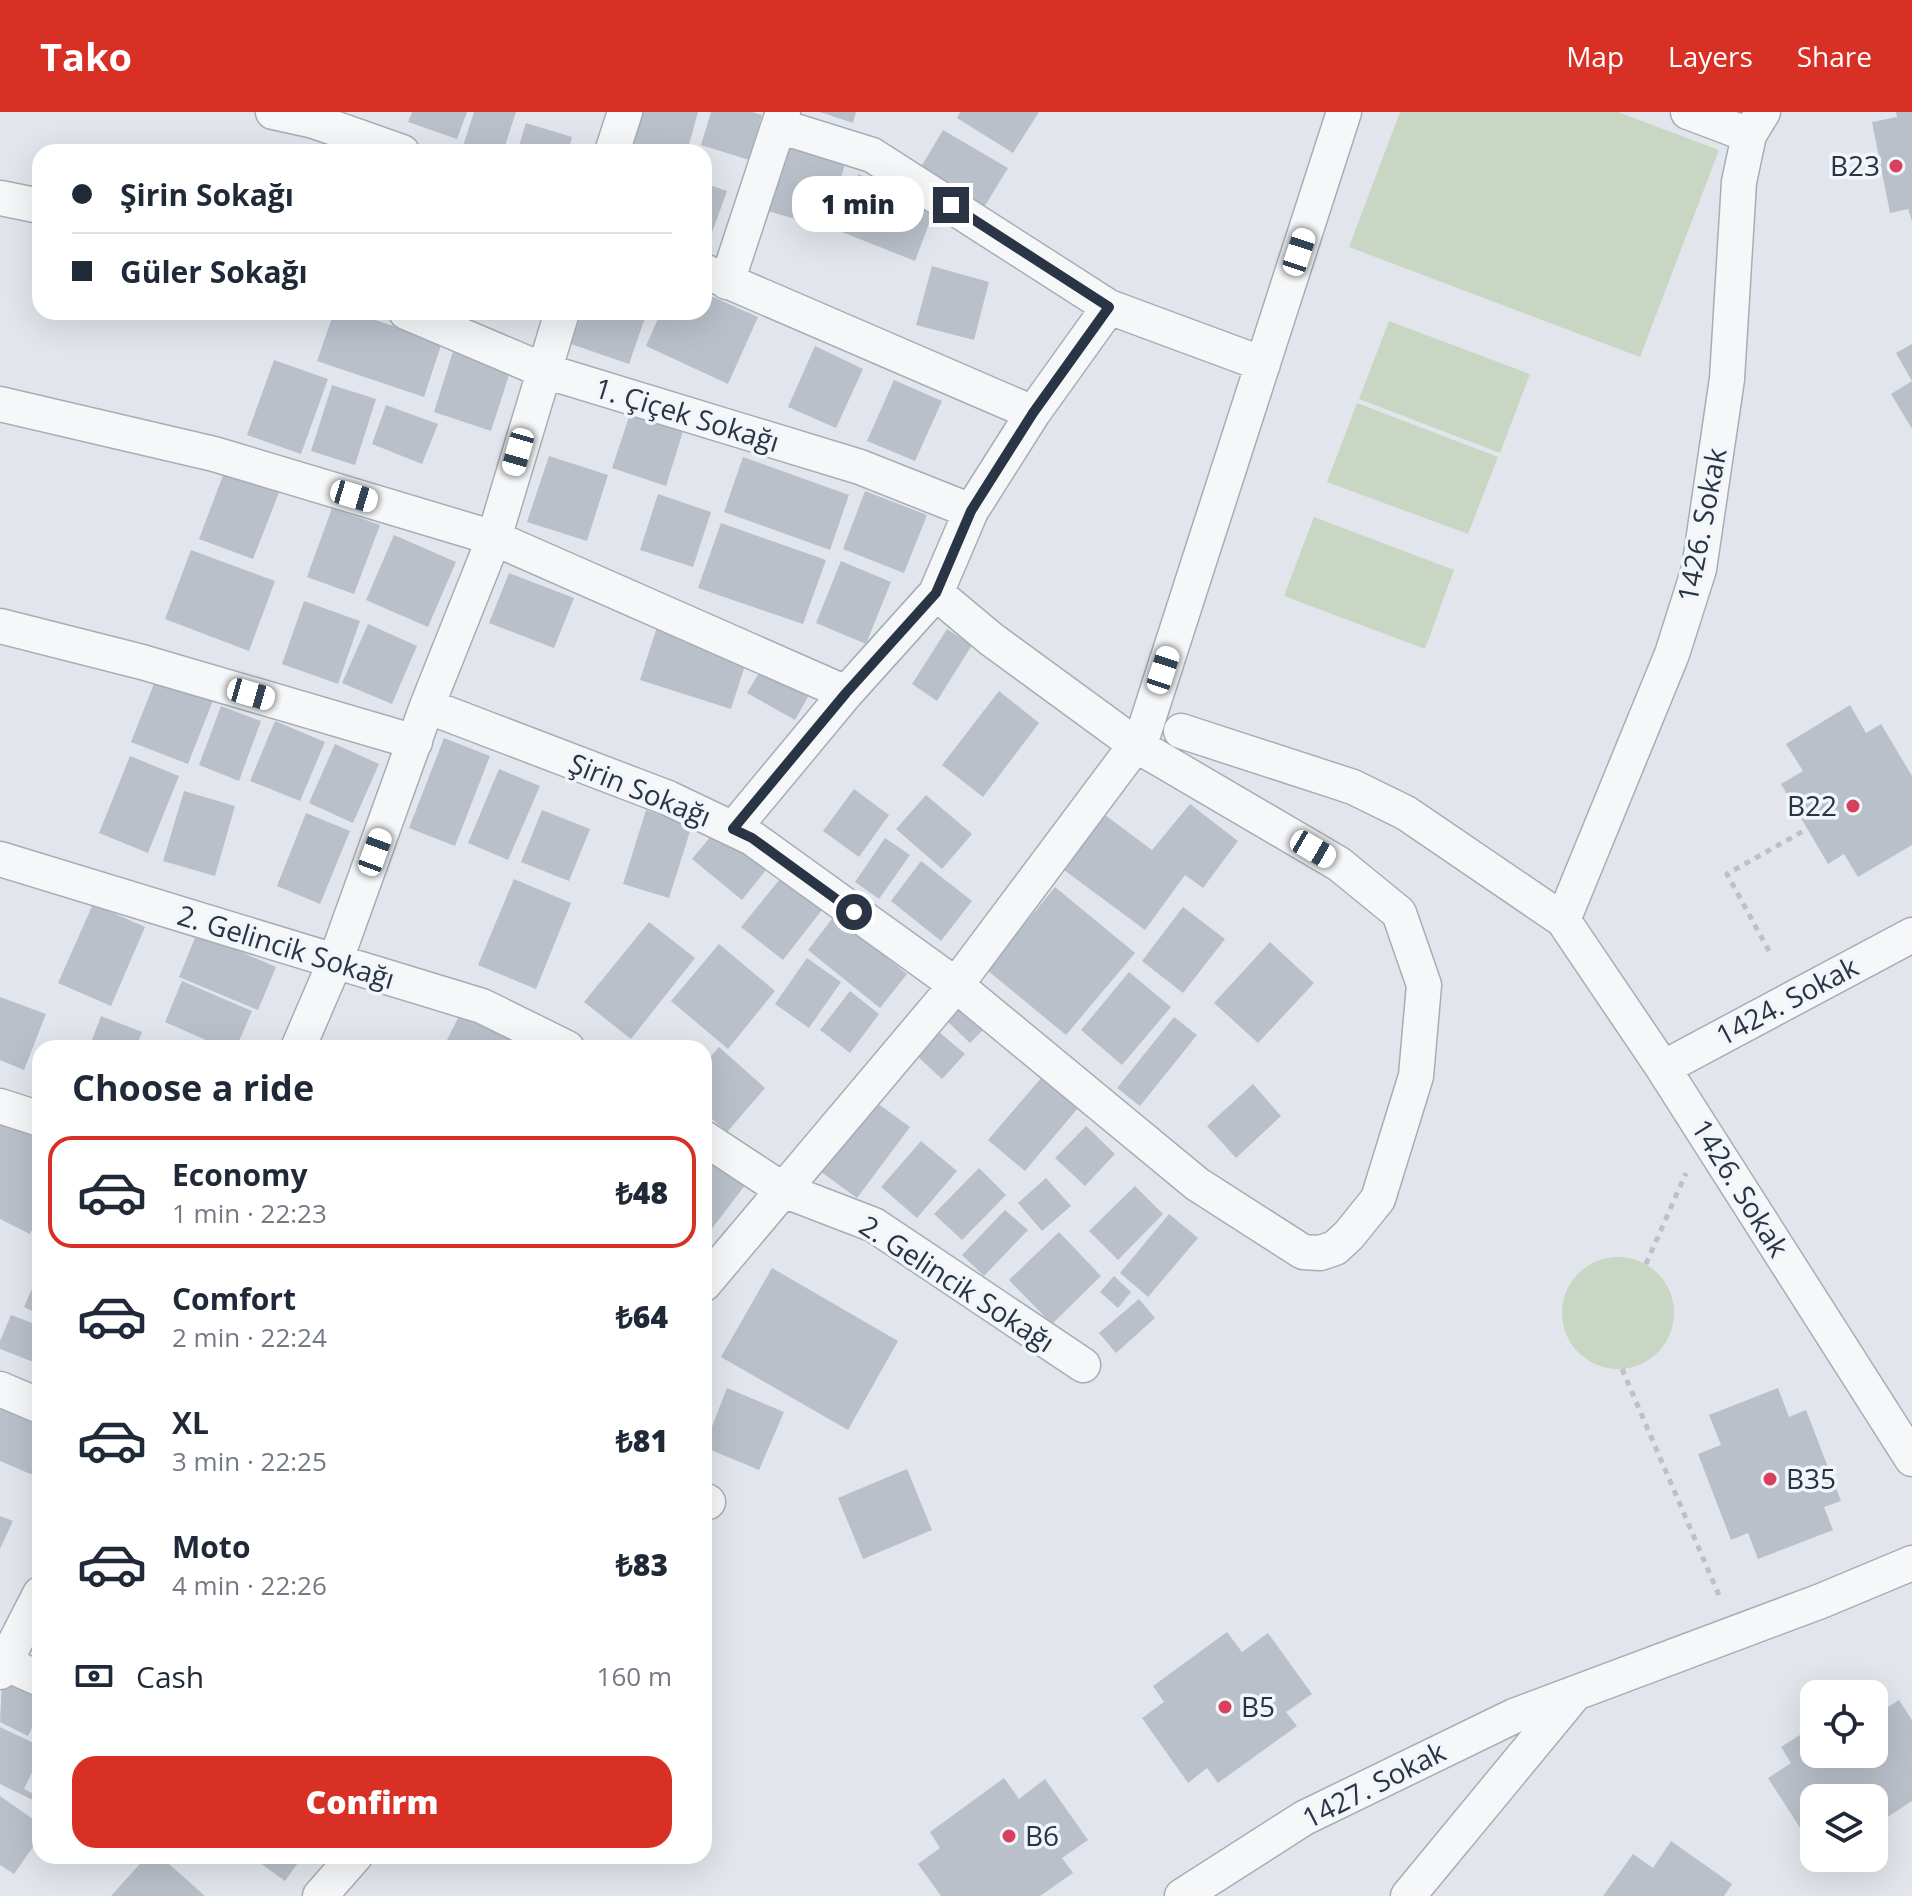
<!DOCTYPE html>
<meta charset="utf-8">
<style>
:root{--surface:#fff;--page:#f2f2f3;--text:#1f2937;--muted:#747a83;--line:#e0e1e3;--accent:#d93025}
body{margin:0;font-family:"Open Sans",sans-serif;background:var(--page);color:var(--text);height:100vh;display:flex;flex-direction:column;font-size:30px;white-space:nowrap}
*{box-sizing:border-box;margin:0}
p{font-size:26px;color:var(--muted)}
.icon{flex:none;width:44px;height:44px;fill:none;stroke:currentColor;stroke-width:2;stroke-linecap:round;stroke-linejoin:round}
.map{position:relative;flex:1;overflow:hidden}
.details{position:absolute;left:32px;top:928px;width:680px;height:824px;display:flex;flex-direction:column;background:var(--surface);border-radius:24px;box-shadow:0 8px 32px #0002}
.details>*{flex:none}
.banner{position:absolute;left:32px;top:32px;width:680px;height:176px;border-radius:24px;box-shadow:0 8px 32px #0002;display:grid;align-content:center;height:176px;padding:0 40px;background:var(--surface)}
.fabs{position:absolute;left:1800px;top:1568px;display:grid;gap:16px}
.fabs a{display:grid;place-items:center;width:88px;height:88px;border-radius:16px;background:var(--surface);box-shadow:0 8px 32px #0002;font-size:40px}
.end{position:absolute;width:36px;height:36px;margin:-18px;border:10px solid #293545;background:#fff;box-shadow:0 0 0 4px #fff}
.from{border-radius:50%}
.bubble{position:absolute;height:56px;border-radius:24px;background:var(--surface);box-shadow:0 8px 32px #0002;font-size:26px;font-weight:800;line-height:56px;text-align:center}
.car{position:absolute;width:24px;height:48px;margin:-24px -12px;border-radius:10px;box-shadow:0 0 6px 2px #0007;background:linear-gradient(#fff 24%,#345 0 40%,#fff 0 76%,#345 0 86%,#fff 0)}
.banner b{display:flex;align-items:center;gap:28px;height:76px;font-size:30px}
.banner b+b{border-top:2px solid var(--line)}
.banner i{width:20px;height:20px;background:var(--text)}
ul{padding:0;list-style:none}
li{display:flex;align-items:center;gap:24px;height:112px;margin:0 16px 12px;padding:0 24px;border:4px solid transparent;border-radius:24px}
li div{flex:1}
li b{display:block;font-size:30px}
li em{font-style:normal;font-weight:800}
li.selected{border-color:var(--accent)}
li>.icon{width:72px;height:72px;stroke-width:1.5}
h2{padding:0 40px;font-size:36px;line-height:96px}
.pay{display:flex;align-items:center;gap:20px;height:88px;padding:0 40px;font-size:30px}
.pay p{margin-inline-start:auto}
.primary-button{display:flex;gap:16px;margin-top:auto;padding:16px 40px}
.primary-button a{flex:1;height:92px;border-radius:24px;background:var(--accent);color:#fff;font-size:32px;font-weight:800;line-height:92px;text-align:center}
header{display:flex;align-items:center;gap:48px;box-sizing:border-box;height:112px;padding:0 40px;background:var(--accent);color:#fff}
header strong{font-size:38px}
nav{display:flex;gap:44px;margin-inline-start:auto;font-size:28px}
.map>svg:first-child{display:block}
.green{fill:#c9d6c3}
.building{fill:#b9c0ca}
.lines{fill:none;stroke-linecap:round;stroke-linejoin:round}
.street-casing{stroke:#a7adb7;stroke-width:37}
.path{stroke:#bdc1c7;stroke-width:5;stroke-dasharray:6 6;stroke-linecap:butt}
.street{stroke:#f6f7f9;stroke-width:34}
.route{stroke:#293545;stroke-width:10}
.poi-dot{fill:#d8405e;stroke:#f2f5f9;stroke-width:3}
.labels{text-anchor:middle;stroke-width:7;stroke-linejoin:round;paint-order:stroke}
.poi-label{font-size:28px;fill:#293545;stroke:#f2f5f9;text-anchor:start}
.street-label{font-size:28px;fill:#293545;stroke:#f2f5f9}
</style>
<header>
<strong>Tako</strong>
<nav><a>Map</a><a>Layers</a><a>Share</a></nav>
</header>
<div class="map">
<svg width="1912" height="1784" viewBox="0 0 1912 1784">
<rect width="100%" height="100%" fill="#e2e6ec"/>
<path class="green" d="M1400,0H1618L1719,38L1640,245L1349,135Z
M1389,209L1530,262L1500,341L1359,287Z
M1357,291L1498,345L1468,422L1327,370Z
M1314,405L1454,458L1425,537L1284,484Z
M1562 1201a56 56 0 1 1 112 0a56 56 0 1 1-112 0Z"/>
<path class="building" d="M412,0H467L457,27L408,10Z
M474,0H516L503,40H461Z
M641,0H698L687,40H655L631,33Z
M711,0H752L762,3L749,48L701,33Z
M820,0H856L853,11Z
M960,0H1039L1013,41L957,6Z
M1896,0H1912V109L1908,97L1890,101L1872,10L1897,5Z
M526,11L572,25L568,40H517Z
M943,18L1008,56L983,97L918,60Z
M787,35L845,52L826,116L768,99Z
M858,62L936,93L915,149L837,118Z
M704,71L727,79L709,129L704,127Z
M932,154L989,170L974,228L916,213Z
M704,181L758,205L728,272L646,234L661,200H704Z
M334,200H351L442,230L424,285L317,249Z
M582,200H647L629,252L571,232Z
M1912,232V269L1896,241Z
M815,234L863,257L836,316L788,295Z
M453,239L511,257L491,319L434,300Z
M274,248L328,267L301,342L247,323Z
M894,268L942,289L915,349L867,329Z
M1912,269V317L1891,282Z
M332,273L376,287L355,353L311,339Z
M386,293L438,312L422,352L372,332Z
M631,299L684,316L666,374L612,356Z
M549,344L608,363L587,429L527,410Z
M743,345L849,383L830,438L724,400Z
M225,358L280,378L253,447L199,427Z
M865,379L927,403L904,461L843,437Z
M658,382L711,400L693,455L640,438Z
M332,396L380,413L354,482L307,465Z
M721,411L826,448L803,512L698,476Z
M394,423L456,450L428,515L366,488Z
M191,438L275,469L249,539L165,507Z
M841,449L891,470L866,532L816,511Z
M509,461L574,486L554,536L489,511Z
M304,489L360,509L338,572L282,552Z
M368,512L417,534L392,592L342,571Z
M657,515L748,544L731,597L640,568Z
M947,517L972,533L937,589L912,572Z
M766,549L813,576L795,608L747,581Z
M157,564L214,586L188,652L131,630Z
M999,579L1039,611L983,685L942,653Z
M1850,593L1866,621L1881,612L1912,664V733L1858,765L1844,742L1828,752L1781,672L1803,659L1786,632Z
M221,594L261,609L239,669L199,653Z
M275,609L325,630L300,689L250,669Z
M444,626L490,644L455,734L409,716Z
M335,632L379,652L353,711L309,691Z
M130,644L179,664L148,741L99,721Z
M499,657L540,674L508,748L468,731Z
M854,677L889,703L859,745L823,719Z
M184,679L235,694L215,764L163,749Z
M926,683L972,722L942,757L896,717Z
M1190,692L1238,729L1203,776L1185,763L1145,818L1064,758L1105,703L1152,738Z
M542,698L590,717L569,769L521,750Z
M646,698L692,713L669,786L623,772Z
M306,701L350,719L320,792L277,774Z
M720,713L770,753L742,788L692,747Z
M885,726L910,743L879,787L855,770Z
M921,749L972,789L941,829L891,789Z
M784,762L825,794L783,848L741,815Z
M514,767L571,791L536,877L478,853Z
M1055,775L1135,841L1066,923L987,858Z
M93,792L145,815L111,894L58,871Z
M1183,795L1225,827L1183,881L1142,849Z
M835,803L907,862L880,896L808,838Z
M649,810L695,846L631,927L584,890Z
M197,821L276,855L258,898L179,865Z
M1270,830L1314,871L1258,931L1214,891Z
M719,832L775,879L728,937L671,889Z
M807,846L841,870L809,916L775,892Z
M1129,860L1171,895L1122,953L1081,918Z
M182,869L252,899L236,936H224L165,910Z
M850,879L879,902L850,941L820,918Z
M0,885L46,902L24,958L0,948Z
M961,895L984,917L970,931L947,909Z
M460,902L522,932L520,936H443Z
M101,904L142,920L136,936H89Z
M1174,905L1197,923L1140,994L1117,976Z
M938,919L965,942L942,967L916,943Z
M719,935L765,976L727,1020L704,1000V952Z
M1042,965L1078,996L1025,1059L988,1028Z
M1253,972L1281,1004L1236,1046L1207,1014Z
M870,986L910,1015L857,1086L817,1057Z
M0,1005L40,1024V1101L30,1122L0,1107Z
M1086,1014L1115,1042L1085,1074L1055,1046Z
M921,1029L957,1059L917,1106L881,1075Z
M704,1033L749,1068L704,1127Z
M979,1056L1006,1083L962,1128L934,1102Z
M1046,1066L1071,1094L1042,1119L1018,1091Z
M1135,1074L1163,1102L1118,1148L1089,1119Z
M1005,1098L1028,1118L984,1164L962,1143Z
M1169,1102L1198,1126L1148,1185L1120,1161Z
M1059,1120L1101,1164L1052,1212L1009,1168Z
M772,1156L898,1229L848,1318L721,1245Z
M40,1159V1203L24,1195Z
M1114,1164L1131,1180L1118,1196L1100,1180Z
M1139,1187L1155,1206L1116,1241L1099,1221Z
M11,1203L40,1214V1240L36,1251L0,1237V1229Z
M727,1276L784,1300L759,1358L704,1335Z
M1778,1276L1789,1305L1806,1298L1841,1389L1824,1395L1833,1418L1758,1447L1748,1421L1731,1428L1698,1342L1721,1333L1709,1303Z
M0,1296L40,1314V1366L0,1349Z
M907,1357L932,1418L863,1447L838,1386Z
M0,1404L13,1409L0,1437Z
M1227,1520L1242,1540L1268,1521L1312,1582L1286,1600L1297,1614L1218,1671L1207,1656L1188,1671L1142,1606L1164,1590L1153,1574Z
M2,1566L40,1585V1599L28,1624L0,1610Z
M1899,1588L1912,1608V1689L1874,1714V1686H1814V1731L1811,1733L1768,1666L1791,1651L1781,1635L1814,1614V1642H1874V1604Z
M0,1615L40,1634V1644L24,1677L38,1684L35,1689L0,1672Z
M1004,1666L1019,1687L1045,1667L1088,1728L1062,1746L1073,1761L1040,1784H941L918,1752L940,1736L930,1720Z
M0,1684L40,1712V1725L14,1762L0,1753Z
M1671,1729L1732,1772L1724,1784H1603L1633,1742L1653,1756Z
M147,1744H160L205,1784H111Z
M250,1744H303L285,1769Z"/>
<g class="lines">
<defs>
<path id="street" d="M273,0L314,9L402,40
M1688,0L1749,23
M779,14L872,43L1109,195L1263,252
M612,40L625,0
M0,86L40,94
M704,159L1033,301
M727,170L783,0
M406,200L545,259L860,355L971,399
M0,292L214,342L494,426L846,581
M0,514L142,550L415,630
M427,594L668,686L752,726L956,873L1197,1072L1303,1140L1320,1141L1335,1136L1349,1123L1378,1087L1416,964L1424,873L1399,801L1339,752L1136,633L991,527L936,481L971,399L1033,301L1109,195
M1181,619L1353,675L1406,701L1563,808L1663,956L1912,1347
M733,717L846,581L936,481
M0,747L482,894L567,936
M1563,808L1672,542L1699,457L1727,267L1739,70L1749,23L1763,0
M298,936L335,850L427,594L494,426L562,200
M1663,956L1912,823
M0,994L40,1007
M704,1026L783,1078L874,1113L1083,1253
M704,1172L956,873L1143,623L1344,0
M0,1277L40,1294
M704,1388L708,1390
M0,1549L40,1567
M0,1560L40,1482
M320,1784L355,1744
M1182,1784L1304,1706L1514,1604L1821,1489L1912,1451
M1408,1784L1573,1584"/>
</defs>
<use href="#street" class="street-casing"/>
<path class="path" d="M1769,839L1727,762L1807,717
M1646,1152L1686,1061
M1622,1257L1721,1488"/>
<use href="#street" class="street"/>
</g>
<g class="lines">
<path class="route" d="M854,800L752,726L733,717L846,581L936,481L971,399L1033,301L1109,195L951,93"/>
</g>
<g class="poi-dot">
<circle cx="1896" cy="54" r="8"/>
<circle cx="1853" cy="694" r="8"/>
<circle cx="1770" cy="1367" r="8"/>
<circle cx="1225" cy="1595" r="8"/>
<circle cx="1009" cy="1724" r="8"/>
</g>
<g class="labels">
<g class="poi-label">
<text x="1880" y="64" text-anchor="end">B23</text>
<text x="1837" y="704" text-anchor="end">B22</text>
<text x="1786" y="1377">B35</text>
<text x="1241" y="1605">B5</text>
<text x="1025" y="1734">B6</text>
</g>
<g class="street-label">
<text transform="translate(687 303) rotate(17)" y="10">1. Çiçek Sokağı</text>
<text transform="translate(1702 413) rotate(-79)" y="10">1426. Sokak</text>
<text transform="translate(640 678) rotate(22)" y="10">Şirin Sokağı</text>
<text transform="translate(286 835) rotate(17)" y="10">2. Gelincik Sokağı</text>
<text transform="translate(1787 889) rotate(-28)" y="10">1424. Sokak</text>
<text transform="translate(1740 1076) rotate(58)" y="10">1426. Sokak</text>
<text transform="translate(957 1172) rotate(33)" y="10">2. Gelincik Sokağı</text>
<text transform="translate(1374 1673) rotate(-27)" y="10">1427. Sokak</text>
</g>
</g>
</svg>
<div class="fabs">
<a><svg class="icon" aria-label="locate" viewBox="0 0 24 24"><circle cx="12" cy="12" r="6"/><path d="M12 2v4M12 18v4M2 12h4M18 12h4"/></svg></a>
<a><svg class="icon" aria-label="layers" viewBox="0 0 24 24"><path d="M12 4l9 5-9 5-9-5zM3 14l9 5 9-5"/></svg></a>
</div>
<i class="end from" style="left:854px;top:800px"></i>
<i class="end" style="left:951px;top:93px"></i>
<div class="bubble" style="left:792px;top:64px;width:132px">1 min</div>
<i class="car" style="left:1299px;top:140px;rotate:18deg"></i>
<i class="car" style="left:518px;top:340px;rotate:196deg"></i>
<i class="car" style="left:354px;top:384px;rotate:107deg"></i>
<i class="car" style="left:1163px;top:558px;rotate:18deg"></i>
<i class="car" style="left:251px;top:582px;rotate:106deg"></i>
<i class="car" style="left:1313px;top:737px;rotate:120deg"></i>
<i class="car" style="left:375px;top:740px;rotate:20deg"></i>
<div class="banner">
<b><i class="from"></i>Şirin Sokağı</b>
<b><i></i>Güler Sokağı</b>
</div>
<section class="details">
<h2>Choose a ride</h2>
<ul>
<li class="selected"><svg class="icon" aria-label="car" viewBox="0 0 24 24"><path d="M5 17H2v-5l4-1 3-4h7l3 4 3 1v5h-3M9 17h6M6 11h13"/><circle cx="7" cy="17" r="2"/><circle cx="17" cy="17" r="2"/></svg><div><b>Economy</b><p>1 min · 22:23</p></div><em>₺48</em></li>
<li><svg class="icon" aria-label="car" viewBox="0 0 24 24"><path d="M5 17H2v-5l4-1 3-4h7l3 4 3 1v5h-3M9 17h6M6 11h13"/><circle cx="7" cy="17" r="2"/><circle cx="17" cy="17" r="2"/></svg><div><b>Comfort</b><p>2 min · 22:24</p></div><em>₺64</em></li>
<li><svg class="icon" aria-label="car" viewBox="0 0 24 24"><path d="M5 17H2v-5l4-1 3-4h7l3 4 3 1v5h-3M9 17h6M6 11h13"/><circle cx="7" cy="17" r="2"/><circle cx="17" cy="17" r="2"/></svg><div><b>XL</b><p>3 min · 22:25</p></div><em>₺81</em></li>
<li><svg class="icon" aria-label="car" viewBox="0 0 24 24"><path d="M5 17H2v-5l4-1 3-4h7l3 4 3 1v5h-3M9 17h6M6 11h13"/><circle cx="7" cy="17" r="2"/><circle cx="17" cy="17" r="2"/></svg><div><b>Moto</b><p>4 min · 22:26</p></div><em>₺83</em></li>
</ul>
<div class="pay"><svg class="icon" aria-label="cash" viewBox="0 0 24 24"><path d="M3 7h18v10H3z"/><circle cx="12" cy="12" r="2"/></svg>Cash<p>160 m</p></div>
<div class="primary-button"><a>Confirm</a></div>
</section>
</div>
